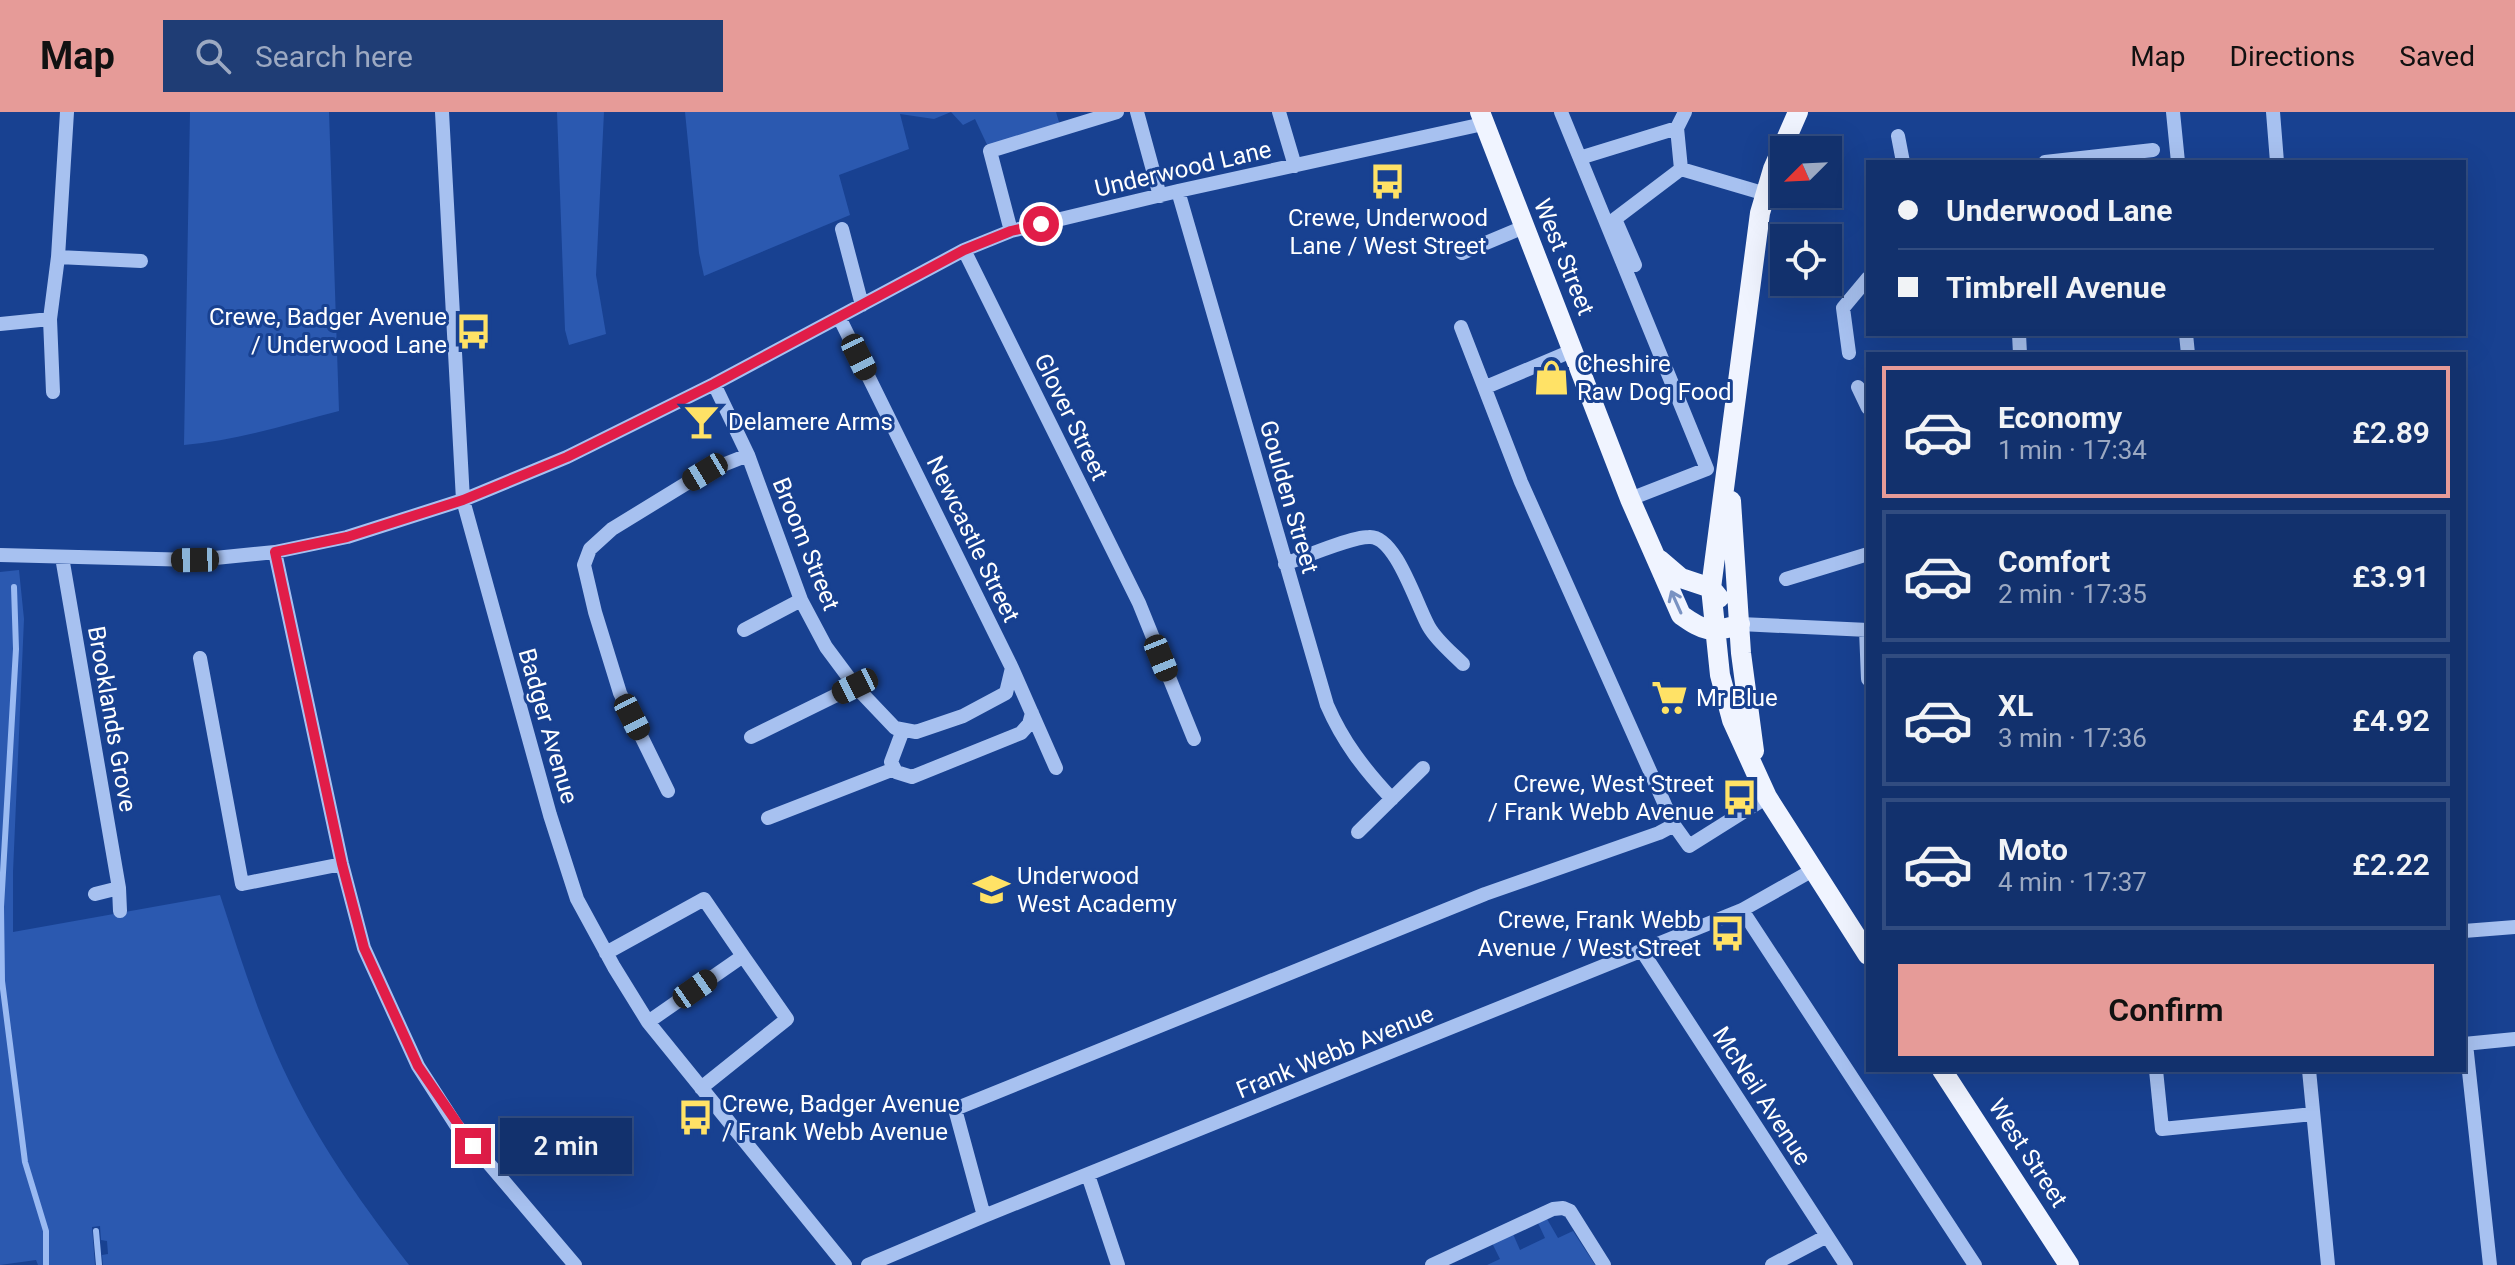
<!DOCTYPE html>
<meta charset="utf-8">
<style>
:root{--surface:#12316d;--page:#1f3d75;--text:#f1f3f6;--muted:#9ca9c2;--line:#314c80;--accent:#e69b98}
body{margin:0;font-family:Roboto,sans-serif;background:var(--page);color:var(--text);height:100vh;display:flex;flex-direction:column;font-size:30px;white-space:nowrap}
*{box-sizing:border-box;margin:0}
p{font-size:26px;color:var(--muted)}
.icon{flex:none;width:44px;height:44px;fill:none;stroke:currentColor;stroke-width:2;stroke-linecap:round;stroke-linejoin:round}
.map{position:relative;flex:1;overflow:hidden}
.drawer{position:absolute;left:1866px;top:240px;width:600px;height:720px;display:flex;flex-direction:column;background:var(--surface);border-radius:0px;box-shadow:0 8px 32px #0002,0 0 0 2px var(--line)}
.drawer>*{flex:none}
.guide{position:absolute;left:1866px;top:48px;width:600px;height:176px;border-radius:0px;box-shadow:0 8px 32px #0002,0 0 0 2px var(--line);display:grid;align-content:center;height:176px;padding:0 32px;background:var(--surface)}
.needle{width:52px;rotate:246deg}
.buttons{position:absolute;left:1770px;top:24px;display:grid;gap:16px}
.buttons a{display:grid;place-items:center;width:72px;height:72px;border-radius:0px;background:var(--surface);box-shadow:0 8px 32px #0002,0 0 0 2px var(--line);font-size:40px}
.end{position:absolute;width:36px;height:36px;margin:-18px;border:10px solid #e11d48;background:#fff;box-shadow:0 0 0 4px #fff}
.from{border-radius:50%}
.bubble{position:absolute;height:56px;border-radius:0px;background:var(--surface);box-shadow:0 8px 32px #0002,0 0 0 2px var(--line);font-size:26px;font-weight:600;line-height:56px;text-align:center}
.car{position:absolute;width:24px;height:48px;margin:-24px -12px;border-radius:10px;box-shadow:0 0 6px 2px #0007;background:linear-gradient(#222 24%,#8ab4d8 0 40%,#222 0 76%,#8ab4d8 0 86%,#222 0)}
.guide b{display:flex;align-items:center;gap:28px;height:76px;font-size:30px}
.guide b+b{border-top:2px solid var(--line)}
.guide i{width:20px;height:20px;background:var(--text)}
ul{padding:14px 0 0;list-style:none}
li{display:flex;align-items:center;gap:24px;height:132px;margin:0 16px 12px;padding:0 16px;border:4px solid var(--line);border-radius:0px}
li div{flex:1}
li b{display:block;font-size:30px}
li em{font-style:normal;font-weight:600}
li.on{border-color:var(--accent)}
li>.icon{width:72px;height:72px;stroke-width:1.5}
.button{display:flex;gap:16px;margin-top:auto;padding:16px 32px}
.button a{flex:1;height:92px;border-radius:0px;background:var(--accent);color:#111;font-size:32px;font-weight:600;line-height:92px;text-align:center}
header{display:flex;align-items:center;gap:48px;box-sizing:border-box;height:112px;padding:0 40px;background:var(--accent);color:#111}
header strong{font-size:38px}
nav{display:flex;gap:44px;margin-inline-start:auto;font-size:28px}
.search{width:560px;height:72px;background:var(--page);display:flex;align-items:center;gap:20px;box-sizing:border-box;padding:0 28px;border-radius:0px;color:var(--muted);font-size:30px}
.map>svg:first-child{display:block}
.green{fill:#2b59b0}
.lines{fill:none;stroke-linecap:round;stroke-linejoin:round}
.stream{stroke:#9abaf2;stroke-width:6}
.minor{stroke:#a7c1f0;stroke-width:14}
.major{stroke:#f0f4ff;stroke-width:20}
.oneway{stroke:#7992c2}
.route{stroke:#e11d48;stroke-width:10}
.labels{text-anchor:middle;stroke-width:6;stroke-linejoin:round;paint-order:stroke}
.street-label{font-size:24px;fill:#fff;stroke:#184191}
.poi-label{font-size:24px;fill:#fff;stroke:#184191;text-anchor:start}
</style>
<header>
<strong>Map</strong>
<div class="search"><svg class="icon" aria-label="search" viewBox="0 0 24 24"><circle cx="10" cy="10" r="6"/><path d="M15 15l6 6"/></svg>Search here</div>
<nav><a>Map</a><a>Directions</a><a>Saved</a></nav>
</header>
<div class="map">
<svg width="2515" height="1153" viewBox="0 0 2515 1153">
<rect width="100%" height="100%" fill="#184191"/>
<path class="green" d="M190,0H329L339,299C288,312 236,329 184,333Z
M557,0H604L596,163L606,222L569,233L565,218Z
M685,0H1056L1061,17L990,39L975,7L963,13L951,0L934,7L900,2L909,37L839,63L850,103L704,164L699,141Z
M19,458L24,507L13,760V820L220,783C241,847 261,913 291,973C323,1038 365,1096 409,1153H103L102,1143L108,1142L107,1129L101,1128L100,1114L92,1115L95,1153H38L36,1148L0,1153V460Z
M1547,1107L1558,1126L1573,1119L1595,1153H1487L1500,1147L1492,1131L1513,1122L1520,1138L1545,1126L1538,1111Z"/>
<g class="lines">
<path class="stream" d="M14,475L16,537L1,795L2,869L25,1050L46,1119V1153
M96,1119L99,1153"/>
<path class="minor" d="M442,0L463,388L550,703L577,787L614,855L648,910L845,1153
M1137,0L1160,84
M1279,0L1295,54
M1561,0L1707,357L1630,387
M1685,0L1677,16L1681,57L1766,82
M2173,0L2178,50
M2273,0L2277,50
M1898,24L1903,50
M1586,44L1677,16
M2045,50L2153,38
M1178,79L1327,593C1343,630 1364,657 1392,687
M842,117L862,193
M1011,119L990,39L1117,0
M964,138L1139,491L1194,627
M1462,141L1524,115
M58,145L141,149
M1635,153L1615,107L1681,57
M50,207L53,280
M0,212L50,207L58,145L67,0
M1461,215L1521,370L1674,713L1689,734L1767,685
M2019,222L2020,242
M2186,222L2188,242
M1849,241L1843,196L1868,166
M714,272L748,343L801,488L826,535L855,574L895,616L916,620L963,604L1006,581L1012,556L839,205
M1486,275L1574,238
M1858,275L1868,296
M275,440L342,752L364,836L418,954L456,1013L575,1153
M0,443L195,448L275,440L347,425L463,388L567,345L714,272L964,138L1011,119L1178,79L1483,12
M62,445L119,776L120,799
M1285,452C1304,445 1351,425 1369,425C1396,423 1417,495 1429,515C1437,529 1451,540 1463,552
M1786,467L1868,442
M1740,512L1868,518
M744,518L801,488
M1866,518L1868,567
M200,546L242,772L342,752
M1012,556L1056,656
M903,618L891,650L896,660L912,665L1021,621L1029,612L1032,601
M751,625L855,574
M668,679L620,581L595,500L584,453L590,437L612,417L705,360L748,343
M768,706L894,657
M1358,720L1423,656
M95,782L119,776
M1742,798L1975,1153
M2464,819L2515,815
M1642,839L1846,1153
M606,841L704,787L743,844
M648,910L743,844L787,907L701,976
M2464,932L2515,927
M2466,932L2490,1153
M2156,958L2162,1017L2313,1002
M2309,958L2328,1153
M1088,1063L1118,1153
M984,1104L955,997L1485,782L1659,721L1674,713
M868,1153L984,1104L1742,798L1813,758
M1432,1153L1553,1097L1563,1096L1570,1099L1604,1153
M1772,1153L1827,1124"/>
<path class="major" d="M1480,0L1630,387L1681,503C1705,520 1712,522 1740,512
M1798,0L1773,57L1760,101L1711,476L1720,563L1732,608L1767,685L1868,843
M1731,389L1741,541L1754,639
M1660,448L1681,466L1711,476L1719,486
M1942,958L2069,1153"/>
</g>
<defs><path id="oneway-shaft" d="M-6 0H5M1.5-3L5.5 0L1.5 3" fill="none" stroke-width="1.6" stroke-linecap="round" stroke-linejoin="round" transform="scale(2)"/></defs>
<use class="oneway" href="#oneway-shaft" transform="translate(1676 490) rotate(-114)"/>
<g class="lines">
<path class="route" d="M473,1034L418,954L364,836L342,752L275,440L347,425L463,388L567,345L714,272L964,138L1011,119L1041,112"/>
</g>
<defs>
<symbol id="bus-bare" viewBox="-9 -9 18 18"><path d="M-5-6H5V4H4V6H2V4H-2V6H-4V4H-5ZM-3.5-4V0h7V-4ZM-3.5 1.2v1.5H-2V1.2ZM2 1.2v1.5H3.5V1.2Z" fill="#ffe266" stroke="#184191" stroke-width="2.5" paint-order="stroke"/></symbol>
<symbol id="shop-bare" viewBox="-9 -9 18 18"><path d="M-5-2.5h2.3a2.7 3.5 0 0 1 5.4 0H5L5.5 6h-11ZM-1.5-2.5h3a1.5 2.3 0 0 0-3 0Z" fill="#ffe266" stroke="#184191" stroke-width="2.5" paint-order="stroke"/></symbol>
<symbol id="bar-bare" viewBox="-9 -9 18 18"><path d="M-6-5H6L.8 .8V4.5H3.5V6h-7V4.5H-.8V.8Z" fill="#ffe266" stroke="#184191" stroke-width="2.5" paint-order="stroke"/></symbol>
<symbol id="supermarket-bare" viewBox="-9 -9 18 18"><path d="M-6-5.5h2.5l.6 2H6L4.5 2H-2.5L-4.4-4H-6ZM-1.5 3.2a1.3 1.3 0 1 0 .1 0ZM3 3.2a1.3 1.3 0 1 0 .1 0Z" fill="#ffe266" stroke="#184191" stroke-width="2.5" paint-order="stroke"/></symbol>
<symbol id="school-bare" viewBox="-9 -9 18 18"><path d="M0-5L7-2L0 1L-7-2ZM-4 1L0 2.5L4 1V4Q0 6-4 4Z" fill="#ffe266" stroke="#184191" stroke-width="2.5" paint-order="stroke"/></symbol>
</defs>
<g fill-rule="evenodd">
<use href="#bus-bare" x="1362" y="44" width="51" height="51"/>
<use href="#bus-bare" x="448" y="194" width="51" height="51"/>
<use href="#shop-bare" x="1526" y="240" width="51" height="51"/>
<use href="#bar-bare" x="676" y="284" width="51" height="51"/>
<use href="#supermarket-bare" x="1644" y="560" width="51" height="51"/>
<use href="#bus-bare" x="1714" y="660" width="51" height="51"/>
<use href="#school-bare" x="966" y="752" width="51" height="51"/>
<use href="#bus-bare" x="1702" y="796" width="51" height="51"/>
<use href="#bus-bare" x="670" y="980" width="51" height="51"/>
</g>
<g class="labels">
<g class="street-label">
<text transform="translate(1183 57) rotate(-13)" y="8">Underwood Lane</text>
<text transform="translate(1564 145) rotate(68)" y="8">West Street</text>
<text transform="translate(1071 305) rotate(64)" y="8">Glover Street</text>
<text transform="translate(1289 385) rotate(74)" y="8">Goulden Street</text>
<text transform="translate(973 427) rotate(64)" y="8">Newcastle Street</text>
<text transform="translate(806 432) rotate(68)" y="8">Broom Street</text>
<text transform="translate(112 607) rotate(80)" y="8">Brooklands Grove</text>
<text transform="translate(548 614) rotate(74)" y="8">Badger Avenue</text>
<text transform="translate(1335 940) rotate(-22)" y="8">Frank Webb Avenue</text>
<text transform="translate(1762 984) rotate(57)" y="8">McNeil Avenue</text>
<text transform="translate(2028 1041) rotate(57)" y="8">West Street</text>
</g>
<g class="poi-label">
<text x="1388" y="114" text-anchor="middle">Crewe, Underwood<tspan x="1388" dy="28">Lane / West Street</tspan></text>
<text x="447" y="213" text-anchor="end">Crewe, Badger Avenue<tspan x="447" dy="28">/ Underwood Lane</tspan></text>
<text x="1577" y="260">Cheshire<tspan x="1577" dy="28">Raw Dog Food</tspan></text>
<text x="728" y="318">Delamere Arms</text>
<text x="1696" y="594">Mr Blue</text>
<text x="1714" y="680" text-anchor="end">Crewe, West Street<tspan x="1714" dy="28">/ Frank Webb Avenue</tspan></text>
<text x="1017" y="772">Underwood<tspan x="1017" dy="28">West Academy</tspan></text>
<text x="1701" y="816" text-anchor="end">Crewe, Frank Webb<tspan x="1701" dy="28">Avenue / West Street</tspan></text>
<text x="722" y="1000">Crewe, Badger Avenue<tspan x="722" dy="28">/ Frank Webb Avenue</tspan></text>
</g>
</g>
</svg>
<div class="buttons">
<a><svg class="needle" viewBox="-14 -14 28 28"><path d="M0-13l5 13h-10z" fill="#e53935"/><path d="M0 13l5-13h-10z" fill="#9ca9c2"/></svg></a>
<a><svg class="icon" aria-label="locate" viewBox="0 0 24 24"><circle cx="12" cy="12" r="6"/><path d="M12 2v4M12 18v4M2 12h4M18 12h4"/></svg></a>
</div>
<i class="end from" style="left:1041px;top:112px"></i>
<i class="end" style="left:473px;top:1034px"></i>
<div class="bubble" style="left:500px;top:1006px;width:132px">2 min</div>
<i class="car" style="left:859px;top:245px;rotate:154deg"></i>
<i class="car" style="left:705px;top:360px;rotate:239deg"></i>
<i class="car" style="left:195px;top:448px;rotate:269deg"></i>
<i class="car" style="left:1161px;top:546px;rotate:158deg"></i>
<i class="car" style="left:855px;top:574px;rotate:244deg"></i>
<i class="car" style="left:632px;top:605px;rotate:153deg"></i>
<i class="car" style="left:695px;top:877px;rotate:55deg"></i>
<div class="guide">
<b><i class="from"></i>Underwood Lane</b>
<b><i></i>Timbrell Avenue</b>
</div>
<section class="drawer">
<ul>
<li class="on"><svg class="icon" aria-label="car" viewBox="0 0 24 24"><path d="M5 17H2v-5l4-1 3-4h7l3 4 3 1v5h-3M9 17h6M6 11h13"/><circle cx="7" cy="17" r="2"/><circle cx="17" cy="17" r="2"/></svg><div><b>Economy</b><p>1 min · 17:34</p></div><em>£2.89</em></li>
<li><svg class="icon" aria-label="car" viewBox="0 0 24 24"><path d="M5 17H2v-5l4-1 3-4h7l3 4 3 1v5h-3M9 17h6M6 11h13"/><circle cx="7" cy="17" r="2"/><circle cx="17" cy="17" r="2"/></svg><div><b>Comfort</b><p>2 min · 17:35</p></div><em>£3.91</em></li>
<li><svg class="icon" aria-label="car" viewBox="0 0 24 24"><path d="M5 17H2v-5l4-1 3-4h7l3 4 3 1v5h-3M9 17h6M6 11h13"/><circle cx="7" cy="17" r="2"/><circle cx="17" cy="17" r="2"/></svg><div><b>XL</b><p>3 min · 17:36</p></div><em>£4.92</em></li>
<li><svg class="icon" aria-label="car" viewBox="0 0 24 24"><path d="M5 17H2v-5l4-1 3-4h7l3 4 3 1v5h-3M9 17h6M6 11h13"/><circle cx="7" cy="17" r="2"/><circle cx="17" cy="17" r="2"/></svg><div><b>Moto</b><p>4 min · 17:37</p></div><em>£2.22</em></li>
</ul>
<div class="button"><a>Confirm</a></div>
</section>
</div>
